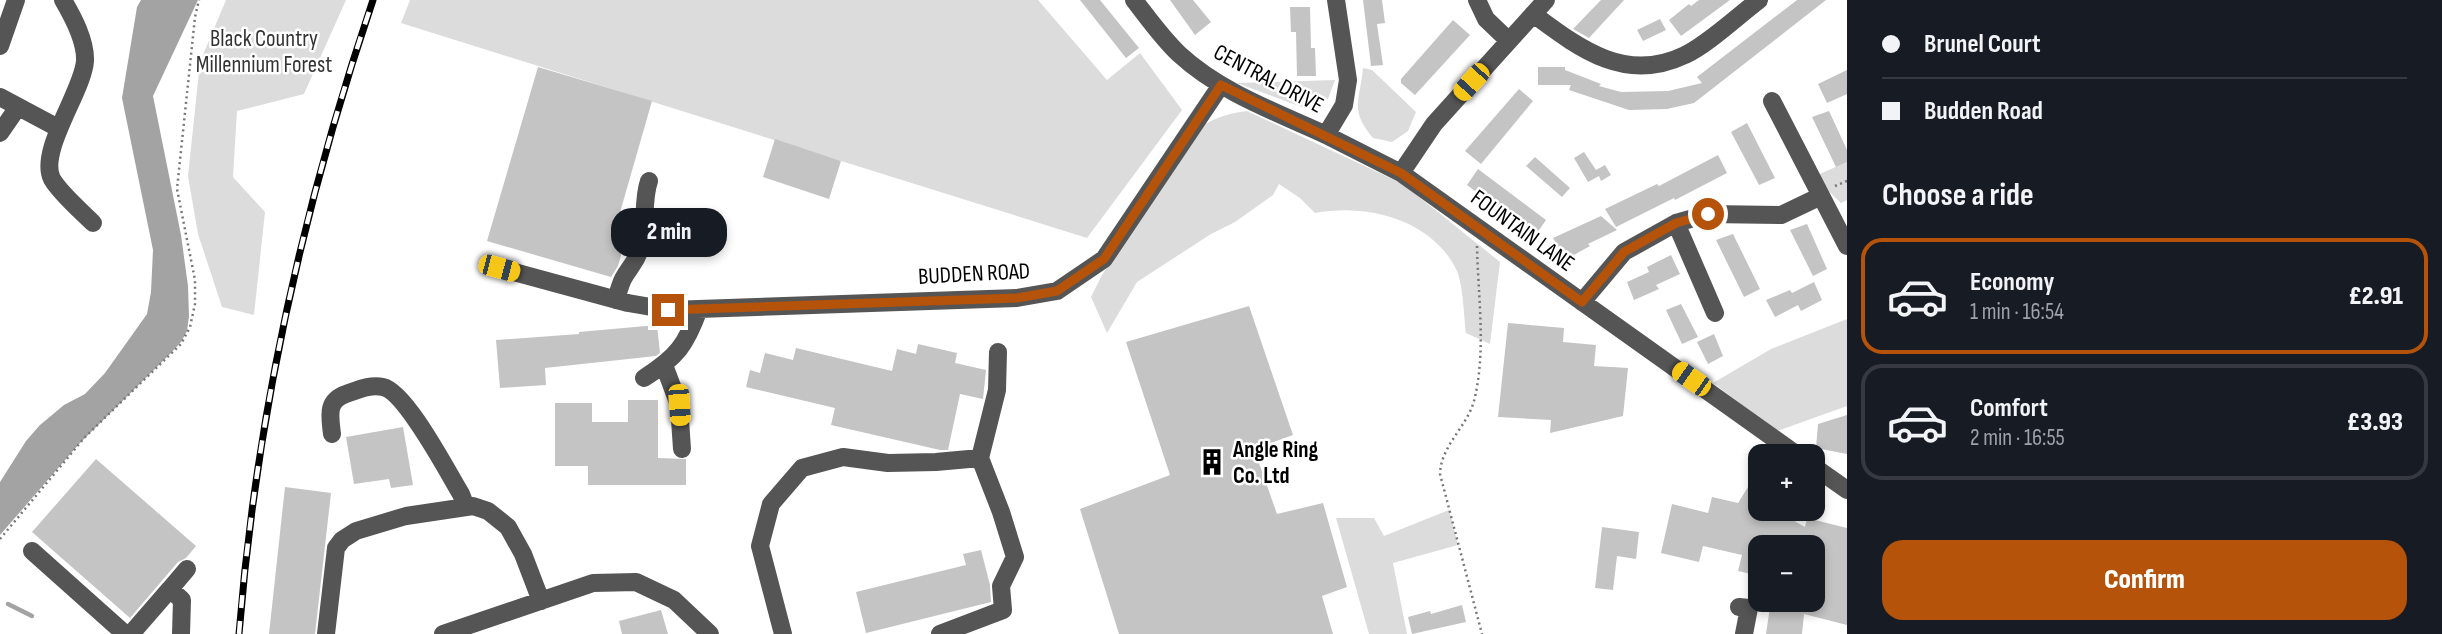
<!DOCTYPE html>
<meta charset="utf-8">
<style>
:root{--surface:#171b24;--page:#242831;--text:#f1f3f6;--muted:#9ea1a6;--line:#363941;--accent:#b45309}
body{margin:0;font-family:"Sofia Sans Condensed",sans-serif;background:var(--page);color:var(--text);height:100vh;display:flex;flex-direction:column;font-size:26px;white-space:nowrap}
*{box-sizing:border-box;margin:0}
p{font-size:23px;color:var(--muted)}
.icon{flex:none;width:38px;height:38px;fill:none;stroke:currentColor;stroke-width:2;stroke-linecap:round;stroke-linejoin:round}
.map{position:relative;flex:1;overflow:hidden}
.details{display:flex;flex-direction:column;background:var(--surface);width:595px}
.details>*{flex:none}
.top-card{display:grid;align-content:center;height:154px;padding:0 35px;background:var(--surface)}
.tools{position:absolute;left:1748px;top:444px;display:grid;gap:14px}
.tools a{display:grid;place-items:center;width:77px;height:77px;border-radius:14px;background:var(--surface);box-shadow:0 4px 10px #0003;font-size:35px}
.end{position:absolute;width:32px;height:32px;margin:-16px;border:9px solid #b45309;background:#fff;box-shadow:0 0 0 4px #fff}
.from{border-radius:50%}
.bubble{position:absolute;height:49px;border-radius:21px;background:var(--surface);box-shadow:0 4px 10px #0003;font-size:23px;font-weight:800;line-height:49px;text-align:center}
.car{position:absolute;width:21px;height:42px;margin:-21px -10px;border-radius:9px;box-shadow:0 0 5px 2px #0007;background:linear-gradient(#f5c518 24%,#345 0 40%,#f5c518 0 76%,#345 0 86%,#f5c518 0)}
.top-card b{display:flex;align-items:center;gap:24px;height:66px;font-size:26px}
.top-card b+b{border-top:2px solid var(--line)}
.top-card i{width:18px;height:18px;background:var(--text)}
ul{padding:0;list-style:none}
li{display:flex;align-items:center;gap:21px;height:116px;margin:0 14px 10px;padding:0 21px;border:4px solid var(--line);border-radius:21px}
li div{flex:1}
li b{display:block;font-size:26px}
li em{font-style:normal;font-weight:800}
li.current{border-color:var(--accent)}
li>.icon{width:63px;height:63px;stroke-width:1.5}
h2{padding:0 35px;font-size:32px;line-height:84px}
.primary-button{display:flex;gap:14px;margin-top:auto;padding:14px 35px}
.primary-button a{flex:1;height:80px;border-radius:21px;background:var(--accent);color:#fff;font-size:28px;font-weight:800;line-height:80px;text-align:center}
main{display:flex;flex:1;min-height:0}
.map>svg:first-child{display:block}
.green{fill:#dcdcdc}
.water{fill:#a3a3a3}
.lines{fill:none;stroke-linecap:round;stroke-linejoin:round}
.stream{stroke:#a3a3a3;stroke-width:4.5}
.building{fill:#c4c4c4}
.path{stroke:#777;stroke-width:2.5;stroke-dasharray:2 3.5;stroke-linecap:butt}
.minor{stroke:#555;stroke-width:18}
.rail-casing{stroke:#000;stroke-width:7}
.rail{stroke:#fff;stroke-width:4.5;stroke-dasharray:13;stroke-linecap:butt}
.route{stroke:#b45309;stroke-width:9}
.labels{text-anchor:middle;stroke-width:5;stroke-linejoin:round;paint-order:stroke}
.park-label{font-size:23px;fill:#333;stroke:#fff}
.street-label{font-size:23px;fill:#000;stroke:#fff}
.poi-label{font-size:23px;font-weight:bold;fill:#000;stroke:#fff;text-anchor:start}
</style>
<main>
<div class="map">
<svg width="1847" height="634" viewBox="0 0 1847 634">
<rect width="100%" height="100%" fill="#fff"/>
<path class="green" d="M226,0H346L304,94L237,111L233,177L265,212L254,315L222,307L198,234L188,176L200,62Z
M410,0H1038L1107,80L1140,53L1182,110L1087,238L401,23Z
M1363,68L1372,70L1416,112L1408,131L1392,142L1373,138C1349,109 1360,102 1363,68Z
M1335,80L1328,99L1307,109L1237,83Z
M1247,111L1403,184L1500,262L1490,344L1466,333C1464,318 1463,282 1456,269C1431,219 1366,203 1315,213L1300,198L1279,184L1273,195L1235,222L1211,234L1137,282L1107,333L1091,297L1102,275L1204,125C1218,116 1232,113 1247,111Z
M1847,162V200L1841,203L1817,180L1815,176Z
M1847,319V406L1777,431L1713,383L1771,349Z
M1449,510L1458,545L1393,563L1407,634H1369L1336,518H1374L1384,536Z"/>
<path class="water" d="M141,0H198L153,96L181,235L188,286L189,316L187,331L181,342L169,355L79,444L0,535V482L26,441L40,425L64,405L85,394L105,373L147,314L151,292L153,250L122,98L137,7Z"/>
<g class="lines">
<path class="stream" d="M8,604L32,616"/>
</g>
<path class="building" d="M1080,0H1100L1139,48L1126,58Z
M1170,0H1193L1211,22L1195,35Z
M1363,0H1382L1385,23L1377,24L1383,65L1371,66Z
M1601,0H1624L1589,38L1573,29Z
M1699,0H1730L1681,36L1669,20L1689,4L1691,6Z
M1797,0H1826L1694,103L1667,109L1629,110L1569,90L1571,85H1538V67H1565V70L1601,84L1599,86L1621,92L1668,91L1702,83L1697,77Z
M1290,7H1310L1311,48H1315L1316,76H1297L1296,32H1291Z
M1660,19L1666,30L1643,41L1637,30Z
M1453,20L1470,35L1415,95L1401,83V79Z
M538,67L652,101L619,216L631,219L618,266L611,277L487,241Z
M1847,70V94L1827,103L1818,84Z
M1519,89L1533,101L1481,164L1465,151Z
M1829,111L1847,150V162L1836,167L1812,117Z
M1747,123L1775,178L1759,185L1731,132Z
M775,139L841,161L829,199L763,177Z
M1584,152L1596,170L1605,165L1611,175L1601,181L1599,176L1588,182L1574,158Z
M1718,155L1727,173L1675,200L1674,198L1616,227L1605,209L1657,184L1659,186Z
M1535,157L1570,188L1562,197L1526,166Z
M1478,169L1546,220L1535,236L1467,185Z
M1601,216L1617,230L1588,244L1590,246L1565,260L1553,238Z
M1807,224L1827,269L1813,276L1790,230Z
M1733,234L1760,289L1744,297L1716,240Z
M1671,255L1680,274L1656,285L1659,289L1634,300L1627,282L1649,272L1647,267Z
M1814,282L1822,300L1801,311L1798,305L1775,317L1766,300L1790,290L1792,293Z
M1681,304L1698,337L1682,344L1666,310Z
M1249,306L1293,435L1254,449L1277,514L1323,503L1347,587L1322,596L1333,634H1119L1080,509L1170,475L1126,342Z
M1508,323L1564,328L1563,342L1596,345L1594,366L1628,368L1623,416L1550,433L1551,420L1498,417Z
M657,325L660,353L656,356L545,368L546,385L500,388L496,340L579,334V332Z
M1714,334L1723,356L1708,364L1697,342Z
M918,344L957,353L955,363L986,370L983,399L960,394L948,450H940L831,425L835,408L746,387L750,370L760,373L765,353L793,360L796,348L892,371L897,349L916,354Z
M628,400H658V458L686,459V485H588V466H555V403H592V422H628Z
M1847,415V454L1816,448L1818,424Z
M403,427L413,485L391,488L389,479L354,484L346,437Z
M96,459L196,546L186,558L178,562L130,618L32,532Z
M1760,468V509L1780,513L1805,527L1807,518L1847,528V625L1804,614L1802,634H1766L1771,600H1813V548H1760V576L1738,571L1742,555L1703,546L1699,562L1661,553L1672,504L1708,513L1712,497L1738,503Z
M285,487L331,493L315,634H269Z
M1602,527L1639,532L1636,559L1617,556L1613,590L1595,588Z
M981,550L990,585L991,602L866,633L856,592L966,565L963,554Z
M1462,605L1466,622L1412,634L1408,617L1430,611L1431,614Z
M661,610L668,634H622L619,621Z"/>
<g class="lines">
<path class="path" d="M1835,186L1847,181
M1477,246C1478,296 1486,348 1475,397C1469,426 1441,444 1440,474L1482,634
M0,539L85,437L181,344L190,327L195,304V280L177,189L195,17L199,0"/>
<path class="minor" d="M63,0C73,17 86,41 85,61C83,91 38,151 52,179C60,193 81,211 93,223
M1134,0C1148,18 1162,38 1179,54C1220,92 1276,112 1326,135
M1336,0L1348,80L1344,105L1326,135L1401,173L1800,457
M1477,0L1486,19L1509,41
M1533,14C1579,48 1625,84 1685,55C1707,45 1739,15 1759,0
M0,46L16,0
M0,97L58,128
M1772,101L1847,246
M0,133L18,107
M1401,173L1434,124L1546,0
M1676,223L1715,313
M499,268L628,303L669,310L1017,298L1057,291L1104,259L1221,85
M616,300C618,293 620,285 623,279C630,266 637,262 641,246C647,224 642,201 649,181
M1582,302L1624,252L1676,223L1708,214L1781,215L1821,196
M664,365L679,405L682,449
M644,378C677,357 686,345 699,309
M332,434C330,416 326,401 346,394C358,390 370,384 383,387C406,392 447,471 461,494L466,507
M1813,466L1847,490
M32,551L125,634
M170,589L187,569
M1739,607L1749,608L1744,634
M131,634L170,589L182,600L181,634
M326,634L336,548L342,540L356,531L406,516L473,506L488,511L508,527L523,554L541,601
M443,634L593,583L636,582L674,600L710,634
M783,634L760,546L771,504L802,468L843,457L888,463L936,462L980,458
M940,634L1003,610L1001,586L1015,557L1001,512L980,458L997,390L998,352"/>
<defs>
<path id="rail" d="M239,634C256,418 303,206 373,0"/>
</defs>
<use href="#rail" class="rail-casing"/>
<use href="#rail" class="rail"/>
</g>
<g class="lines">
<path class="route" d="M668,310L1017,298L1057,291L1104,259L1221,85L1401,173L1582,302L1624,252L1676,223L1708,214"/>
</g>
<defs>
<symbol id="building-bare" viewBox="-9 -9 18 18"><path d="M-4-6H4V6H1V3H-1V6H-4ZM-2.5-4.3h1.7v1.8h-1.7ZM.8-4.3h1.7v1.8H.8ZM-2.5-1h1.7V.8h-1.7ZM.8-1h1.7V.8H.8Z" fill="#000" stroke="#fff" stroke-width="2.5" paint-order="stroke"/></symbol>
</defs>
<g fill-rule="evenodd">
<use href="#building-bare" x="1193" y="443" width="38" height="38"/>
</g>
<g class="labels">
<g class="park-label">
<text x="264" y="46">Black Country<tspan x="264" dy="26">Millennium Forest</tspan></text>
</g>
<g class="street-label">
<text transform="translate(1269 78) rotate(28)" y="8">CENTRAL DRIVE</text>
<text transform="translate(1523 230) rotate(36)" y="8">FOUNTAIN LANE</text>
<text transform="translate(974 273) rotate(-3)" y="8">BUDDEN ROAD</text>
</g>
<g class="poi-label">
<text x="1233" y="457">Angle Ring<tspan x="1233" dy="26">Co. Ltd</tspan></text>
</g>
</g>
</svg>
<div class="tools">
<a>+</a>
<a>−</a>
</div>
<i class="end from" style="left:1708px;top:214px"></i>
<i class="end" style="left:668px;top:310px"></i>
<div class="bubble" style="left:611px;top:208px;width:116px">2 min</div>
<i class="car" style="left:1471px;top:82px;rotate:222deg"></i>
<i class="car" style="left:499px;top:268px;rotate:105deg"></i>
<i class="car" style="left:1691px;top:379px;rotate:305deg"></i>
<i class="car" style="left:679px;top:405px;rotate:176deg"></i>
</div>
<section class="details">
<div class="top-card">
<b><i class="from"></i>Brunel Court</b>
<b><i></i>Budden Road</b>
</div>
<h2>Choose a ride</h2>
<ul>
<li class="current"><svg class="icon" aria-label="car" viewBox="0 0 24 24"><path d="M5 17H2v-5l4-1 3-4h7l3 4 3 1v5h-3M9 17h6M6 11h13"/><circle cx="7" cy="17" r="2"/><circle cx="17" cy="17" r="2"/></svg><div><b>Economy</b><p>1 min · 16:54</p></div><em>£2.91</em></li>
<li><svg class="icon" aria-label="car" viewBox="0 0 24 24"><path d="M5 17H2v-5l4-1 3-4h7l3 4 3 1v5h-3M9 17h6M6 11h13"/><circle cx="7" cy="17" r="2"/><circle cx="17" cy="17" r="2"/></svg><div><b>Comfort</b><p>2 min · 16:55</p></div><em>£3.93</em></li>
</ul>
<div class="primary-button"><a>Confirm</a></div>
</section>
</main>
